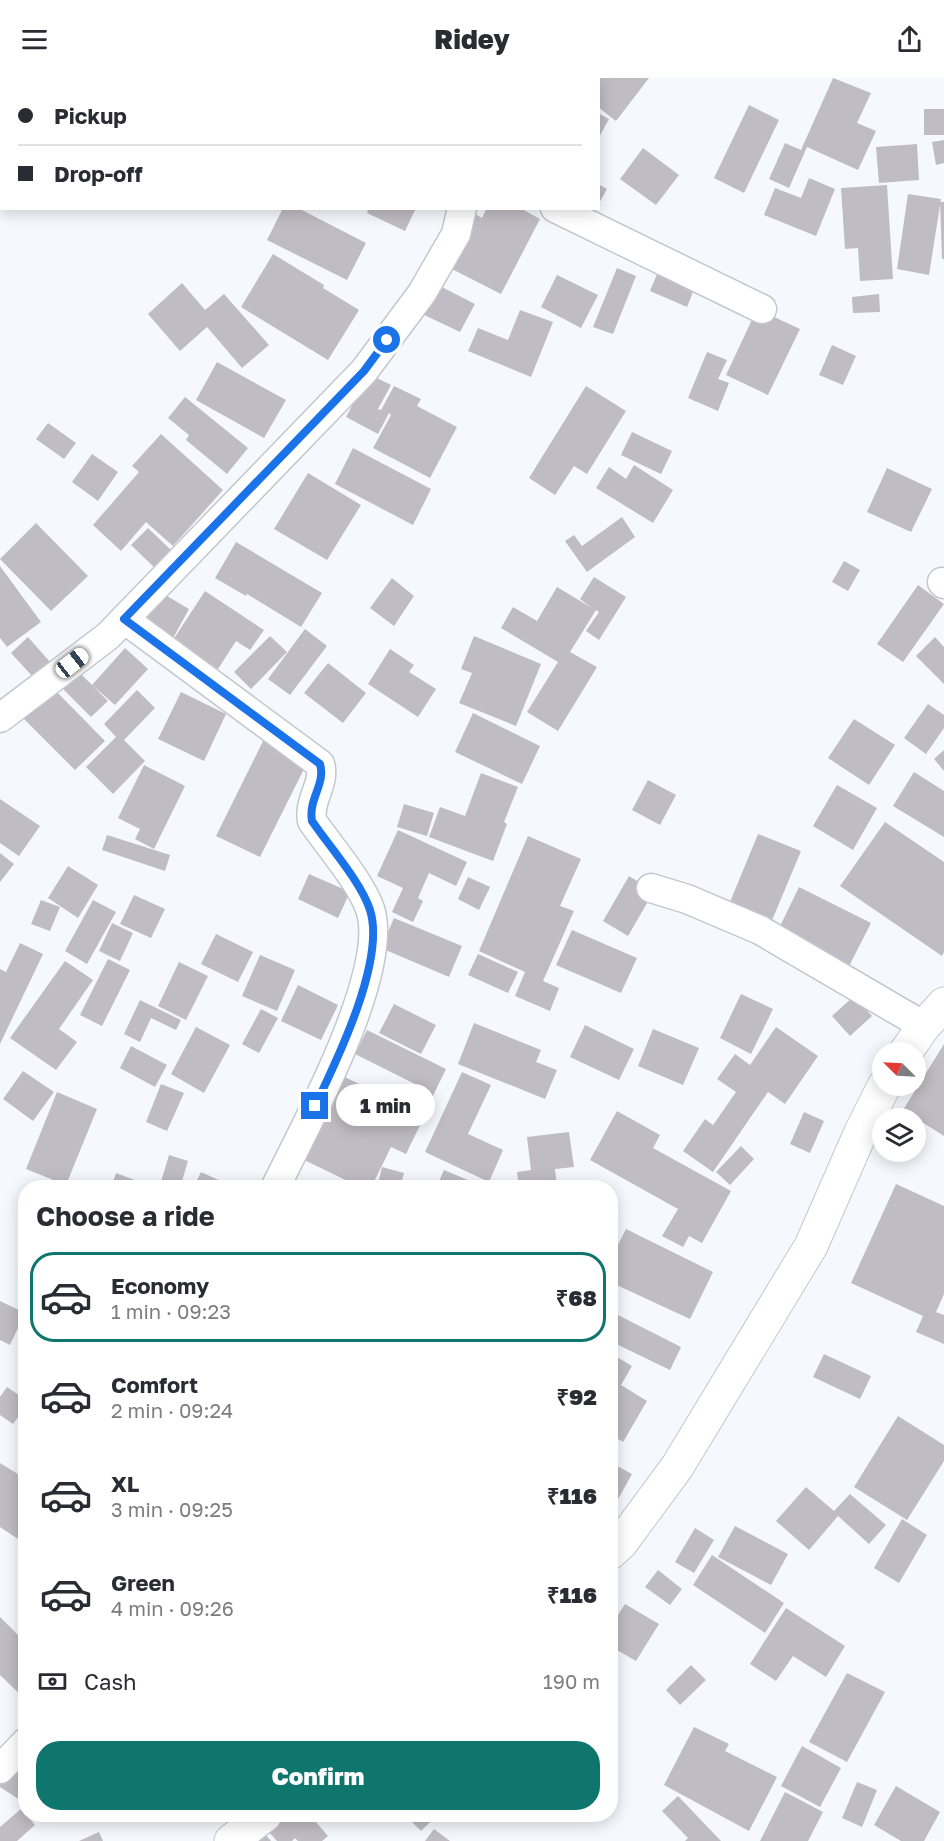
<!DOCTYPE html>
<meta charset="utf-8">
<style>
:root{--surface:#fff;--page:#f2f2f3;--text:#2b2b33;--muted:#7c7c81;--line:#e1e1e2;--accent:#0f766e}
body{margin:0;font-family:"Golos Text",sans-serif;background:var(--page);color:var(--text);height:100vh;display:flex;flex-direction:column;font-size:22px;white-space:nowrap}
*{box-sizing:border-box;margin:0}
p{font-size:20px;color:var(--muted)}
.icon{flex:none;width:33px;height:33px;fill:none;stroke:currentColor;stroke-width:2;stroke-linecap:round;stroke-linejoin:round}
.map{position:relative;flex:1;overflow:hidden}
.drawer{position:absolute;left:18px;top:1102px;width:600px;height:642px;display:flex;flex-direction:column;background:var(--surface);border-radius:24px;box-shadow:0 3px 15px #0003}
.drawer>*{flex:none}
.banner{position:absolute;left:0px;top:0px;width:600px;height:132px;box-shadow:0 3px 15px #0003;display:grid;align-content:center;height:132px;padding:0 18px;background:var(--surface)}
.needle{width:39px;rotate:294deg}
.controls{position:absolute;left:872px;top:964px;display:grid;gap:12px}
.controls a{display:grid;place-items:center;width:54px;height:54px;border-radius:50%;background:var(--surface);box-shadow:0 3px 15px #0003;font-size:30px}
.end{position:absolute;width:27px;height:27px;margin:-14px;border:8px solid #1a73e8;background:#fff;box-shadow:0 0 0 3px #fff}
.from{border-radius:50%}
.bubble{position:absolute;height:42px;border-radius:21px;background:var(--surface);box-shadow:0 3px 15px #0003;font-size:20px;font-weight:800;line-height:42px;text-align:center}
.car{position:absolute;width:18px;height:36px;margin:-18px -9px;border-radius:8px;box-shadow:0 0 4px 2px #0007;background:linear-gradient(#fff 24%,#345 0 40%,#fff 0 76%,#345 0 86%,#fff 0)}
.banner b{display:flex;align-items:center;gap:21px;height:57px;font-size:22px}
.banner b+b{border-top:2px solid var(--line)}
.banner i{width:15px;height:15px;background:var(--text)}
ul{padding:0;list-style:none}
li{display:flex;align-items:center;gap:18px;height:90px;margin:0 12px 9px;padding:0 6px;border:3px solid transparent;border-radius:24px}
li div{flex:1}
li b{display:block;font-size:22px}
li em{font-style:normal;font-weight:800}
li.selected{border-color:var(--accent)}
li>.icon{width:54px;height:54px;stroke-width:1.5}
h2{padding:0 18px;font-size:27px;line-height:72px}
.pay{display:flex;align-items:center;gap:15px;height:66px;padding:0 18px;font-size:22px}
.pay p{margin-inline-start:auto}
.primary-button{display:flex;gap:12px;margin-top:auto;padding:12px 18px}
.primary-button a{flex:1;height:69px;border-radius:24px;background:var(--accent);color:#fff;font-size:24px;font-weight:800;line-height:69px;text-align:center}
header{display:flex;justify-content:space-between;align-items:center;height:78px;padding:0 18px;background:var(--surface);font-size:27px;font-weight:800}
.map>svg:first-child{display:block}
.building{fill:#bfbcc3}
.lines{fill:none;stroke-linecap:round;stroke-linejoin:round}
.street-casing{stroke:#c3c8ce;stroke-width:31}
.secondary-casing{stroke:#c3c8ce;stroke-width:35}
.street{stroke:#fff;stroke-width:28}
.secondary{stroke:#fff;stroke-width:33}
.route{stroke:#1a73e8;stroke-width:8}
</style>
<header><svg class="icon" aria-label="menu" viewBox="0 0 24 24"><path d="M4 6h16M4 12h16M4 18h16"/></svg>Ridey<svg class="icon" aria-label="share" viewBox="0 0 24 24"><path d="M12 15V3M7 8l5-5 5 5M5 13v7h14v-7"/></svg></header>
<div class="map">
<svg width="944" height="1763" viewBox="0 0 944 1763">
<rect width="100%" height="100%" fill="#f5f9fe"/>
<path class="building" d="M598,0H649L616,43L598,29Z
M833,0L871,15L857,45L876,53L858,92L807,69L789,110L769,101L785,65L801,72Z
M749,27L779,42L744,115L714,100Z
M924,31H944V57H924Z
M598,35L609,41L598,61Z
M944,62V85L936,87L932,64Z
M917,66L919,102L879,105L876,69Z
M643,70L679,97L656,127L620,101Z
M809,100L835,111L816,158L764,137L775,110L801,120Z
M598,106L607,111L598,127Z
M887,107L893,201L860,203L858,170L845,171L841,110Z
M908,116L941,121L929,197L897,191Z
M940,124H944V181H942Z
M283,130H298L366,165L347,202L267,162Z
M369,130H416L405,153L367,135Z
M487,130H520L540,141L501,216L442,186L470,133L482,140Z
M273,176L324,207L323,210L359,232L328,282L241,229Z
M662,184L699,199L687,229L650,213Z
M617,190L636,198L613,256L593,249Z
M557,197L598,217L581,250L541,229Z
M432,204L475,226L460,254L418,234Z
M182,205L205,232L224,216L269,267L242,290L207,249L180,273L148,236Z
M879,216L880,234L853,235L852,219Z
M757,231L800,251L768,317L726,297Z
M520,232L553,244L531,299L468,273L478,250L508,262Z
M832,267L856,278L843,307L819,297Z
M707,274L727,282L718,301L729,305L718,333L688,320Z
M217,284L286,322L264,360L196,322Z
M369,296L391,307L378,331L381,332L394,308L421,321L417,328L457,349L430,400L373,370L391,337L389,335L378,356L346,339Z
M586,308L626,333L587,396L574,388L555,417L529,400Z
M185,319L248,370L227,396L186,362L189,357L168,340Z
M48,345L76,365L64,381L36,361Z
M632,354L672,373L661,396L621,377Z
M161,356L223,412L173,468L146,444L121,473L93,447L139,394L132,388Z
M353,370L431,411L413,447L335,406Z
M92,376L118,394L98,423L72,404Z
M634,387L673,412L653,445L596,410L609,389L626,401Z
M887,390L932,411L911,454L867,434Z
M308,395L361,427L327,482L274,451Z
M622,439L635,459L587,494L565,463L574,457L582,468Z
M36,445L88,498L51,533L0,481Z
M148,450L172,473L156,491L131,467Z
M236,464L322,515L301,549L247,516L246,518L215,500Z
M844,483L860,492L848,513L832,504Z
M0,488L41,544L7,569L0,560Z
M594,499L626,519L599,562L586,553L599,534L596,532L570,574L597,589L558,653L527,634L558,584L501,550L513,529L537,543L557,509L592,530L580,521Z
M392,500L414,518L394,548L370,530Z
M918,507L944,526L903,584L877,566Z
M157,512L189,531L172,562L139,543Z
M205,513L264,552L250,572L236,563L218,591L173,562Z
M305,551L327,568L290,617L268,601Z
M270,558L287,574L251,611L234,594Z
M474,558L541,586L516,648L459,625L472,595L461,591Z
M28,559L50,584L33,599L11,575Z
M935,559L944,569V606L916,578Z
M125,570L148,591L115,627L92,607Z
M390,571L414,587L409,594L436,611L418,639L368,606Z
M328,585L366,615L343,645L304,615Z
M77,592L108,623L91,639L61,609Z
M49,606L105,663L75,692L19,636Z
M137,612L155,630L124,662L145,683L113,716L86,689L116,659L104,646Z
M181,614L226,636L204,683L158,661Z
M928,626L944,637V650L926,676L904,660Z
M473,635L540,668L522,706L455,674Z
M854,641L895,667L869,707L828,680Z
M270,649L314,671L260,779L216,758Z
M944,672V693L934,681Z
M144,687L185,708L154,771L135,761L140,751L118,740Z
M914,694L944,713V759L893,728Z
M481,695L518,709L504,744L507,746L493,783L429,759L440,729L465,738Z
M648,702L676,717L660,747L632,732Z
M837,707L877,730L853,772L813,748Z
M0,721L40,748L19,778L0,765Z
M404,726L434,735L427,758L397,749Z
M885,744L944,784V874L942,878L840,808Z
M398,752L467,784L456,808L429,795L418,820L423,823L413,844L392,834L403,810L377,798Z
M758,756L801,773L765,859L723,841Z
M107,757L170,777L165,793L102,772Z
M528,758L581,781L560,828L574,833L543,903L559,910L550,933L515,918L525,894L479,873Z
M0,775L14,786L0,804Z
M68,788L98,807L78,840L48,820Z
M309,796L350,814L338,840L298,821Z
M629,798L654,813L628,858L603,843Z
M468,799L490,809L479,832L458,821Z
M799,809L871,845L841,904L770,869Z
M134,817L165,831L151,860L120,846Z
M41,822L60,829L50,853L31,846Z
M93,822L116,834L87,886L65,873Z
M394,840L462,868L449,899L381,870Z
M112,845L133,855L120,883L99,873Z
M572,852L637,880L621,915L556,887Z
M216,856L253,874L238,904L201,886Z
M20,865L43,876L0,966V891L6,894Z
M478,876L518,894L508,915L468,897Z
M260,877L295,892L277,933L242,918Z
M108,881L130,892L102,948L80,937Z
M65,883L93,902L59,951L77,964L56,992L10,960Z
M179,884L208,898L186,942L158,928Z
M298,907L338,927L321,962L281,943Z
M741,916L773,931L751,976L720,960Z
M854,918L872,938L850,958L832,938Z
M140,922L181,942L176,952L151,940L140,964L124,956Z
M394,926L436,947L421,976L379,955Z
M261,931L278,940L259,975L242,966Z
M474,945L541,972L536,984L557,992L545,1021L458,986Z
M585,947L634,971L619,1002L570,979Z
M196,949L230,967L204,1015L171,996Z
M776,949L818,978L785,1026L768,1014L713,1094L683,1073L705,1041L713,1047L736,1014L717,1001L735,976L750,987Z
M653,951L699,970L683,1007L638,988Z
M367,952L446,991L425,1034L411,1026L419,1008L355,976Z
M944,966V1058L903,1032Z
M131,968L167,987L155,1009L120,990Z
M23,993L54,1014L33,1043L3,1021Z
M334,994L425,1037L406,1076L391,1069L371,1110H362L294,1077Z
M462,994L491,1007L468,1056L503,1072L489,1104L425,1074Z
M161,1006L184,1015L167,1053L146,1044Z
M57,1014L97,1031L66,1107L26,1091Z
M617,1033L660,1057L653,1070L731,1113L702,1165L689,1158L683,1169L662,1158L678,1131L590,1082Z
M804,1034L824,1043L810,1075L790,1066Z
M569,1054L574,1089L555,1091L557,1108L519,1110L517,1094L531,1092L527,1059Z
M741,1068L754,1081L730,1107L716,1094Z
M169,1077L188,1083L180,1110H170L160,1107Z
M382,1089L404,1095L400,1110H377Z
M444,1092L487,1110H436Z
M201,1094L236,1110H193Z
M116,1095L148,1107L147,1110H111Z
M282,1101L306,1110H278Z
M896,1106L944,1128V1216L936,1234L944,1237V1266L916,1254L923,1238L851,1205Z
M626,1151L713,1194L690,1241L610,1204V1182Z
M0,1223L25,1235L10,1267L0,1262Z
M610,1233L681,1269L670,1292L610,1263Z
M610,1275L632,1288L621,1307L647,1323L623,1364L610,1356Z
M824,1276L871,1298L860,1321L813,1299Z
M7,1309L26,1322V1329L13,1346L0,1337V1319Z
M898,1338L944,1367V1383L907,1442L854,1409Z
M610,1384L632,1396L617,1423L610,1419Z
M0,1385L26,1401V1449L18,1461L0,1449Z
M806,1409L834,1433L850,1416L886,1447L869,1466L838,1438L809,1472L776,1443Z
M902,1441L927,1457L899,1505L874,1490Z
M735,1448L788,1476L771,1507L718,1479Z
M695,1450L714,1462L694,1495L675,1484Z
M712,1477L784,1525L765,1555L693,1507Z
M658,1492L682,1511L670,1527L645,1509Z
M625,1526L659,1546L636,1583L610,1568V1549Z
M786,1530L845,1568L826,1599L793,1578L776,1603L750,1586Z
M0,1539L26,1565V1622L0,1597Z
M691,1587L706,1602L680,1627L666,1612Z
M847,1595L885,1614L847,1684L809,1664Z
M694,1649L729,1666L725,1673L777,1699L749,1753L664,1707Z
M802,1668L841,1690L820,1729L781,1708Z
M6,1675L26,1688V1726L0,1709V1685Z
M857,1704L877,1712L862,1749L842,1740Z
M896,1708L940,1734L924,1763H901L874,1747Z
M785,1714L823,1734L808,1763H760Z
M678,1718L721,1763H685L688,1760L662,1733Z
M21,1731L35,1747L17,1763H0V1749Z
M41,1737H54L50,1743Z
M284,1737H310L328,1758L322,1763H298L295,1760L292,1763H277L267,1752Z
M405,1737H437L421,1753Z
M434,1751L450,1763H425Z
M262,1753L271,1763H251Z
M99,1754L103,1763H79Z"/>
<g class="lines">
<defs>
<path id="street" d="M465,2L466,0
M555,130L762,231
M942,504L944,506
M124,541L320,686C326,706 308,721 312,743C330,769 360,803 370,831C391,892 304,1051 275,1110
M0,640L108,558L364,293L422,215L456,156L462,130
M651,810L687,821L760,852L924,948
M0,1691L26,1664"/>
<path id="secondary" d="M905,975L924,948L944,926
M610,1475L621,1465L677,1389L811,1168L860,1056L884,1008
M231,1763L265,1737"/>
</defs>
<use href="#street" class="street-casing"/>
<use href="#secondary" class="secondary-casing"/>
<use href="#street" class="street"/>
<use href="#secondary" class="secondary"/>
</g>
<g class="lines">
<path class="route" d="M315,1028C337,982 386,882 370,832C361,804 329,768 312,743C308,721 326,706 320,686L124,541L364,293L387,262"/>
</g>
</svg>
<div class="controls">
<a><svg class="needle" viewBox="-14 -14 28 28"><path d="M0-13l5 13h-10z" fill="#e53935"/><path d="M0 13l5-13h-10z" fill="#7c7c81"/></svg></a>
<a><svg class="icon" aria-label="layers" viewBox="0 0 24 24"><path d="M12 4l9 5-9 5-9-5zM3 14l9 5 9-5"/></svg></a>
</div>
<i class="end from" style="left:387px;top:262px"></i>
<i class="end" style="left:315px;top:1028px"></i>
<div class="bubble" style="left:336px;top:1006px;width:99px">1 min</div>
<i class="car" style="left:72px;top:585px;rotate:52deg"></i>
<div class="banner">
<b><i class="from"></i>Pickup</b>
<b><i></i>Drop-off</b>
</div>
<section class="drawer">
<h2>Choose a ride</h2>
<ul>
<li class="selected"><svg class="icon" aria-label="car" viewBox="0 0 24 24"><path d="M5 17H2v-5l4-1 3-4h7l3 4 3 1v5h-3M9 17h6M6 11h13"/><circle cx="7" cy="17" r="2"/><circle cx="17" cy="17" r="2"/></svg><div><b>Economy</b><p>1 min · 09:23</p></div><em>₹68</em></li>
<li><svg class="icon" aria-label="car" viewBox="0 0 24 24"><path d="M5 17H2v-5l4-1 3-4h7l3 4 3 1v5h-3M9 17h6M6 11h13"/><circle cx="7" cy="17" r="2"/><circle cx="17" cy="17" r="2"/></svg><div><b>Comfort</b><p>2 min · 09:24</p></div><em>₹92</em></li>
<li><svg class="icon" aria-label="car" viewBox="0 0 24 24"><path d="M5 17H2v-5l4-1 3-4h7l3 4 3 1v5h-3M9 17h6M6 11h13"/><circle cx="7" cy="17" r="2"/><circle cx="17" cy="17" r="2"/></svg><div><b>XL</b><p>3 min · 09:25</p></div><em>₹116</em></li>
<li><svg class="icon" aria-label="car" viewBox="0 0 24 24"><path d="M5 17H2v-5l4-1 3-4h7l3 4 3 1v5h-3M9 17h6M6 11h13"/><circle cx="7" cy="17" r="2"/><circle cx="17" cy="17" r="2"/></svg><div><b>Green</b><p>4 min · 09:26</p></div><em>₹116</em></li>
</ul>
<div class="pay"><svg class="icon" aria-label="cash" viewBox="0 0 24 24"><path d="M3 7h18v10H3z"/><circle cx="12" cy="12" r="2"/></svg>Cash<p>190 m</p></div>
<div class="primary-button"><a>Confirm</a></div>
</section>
</div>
